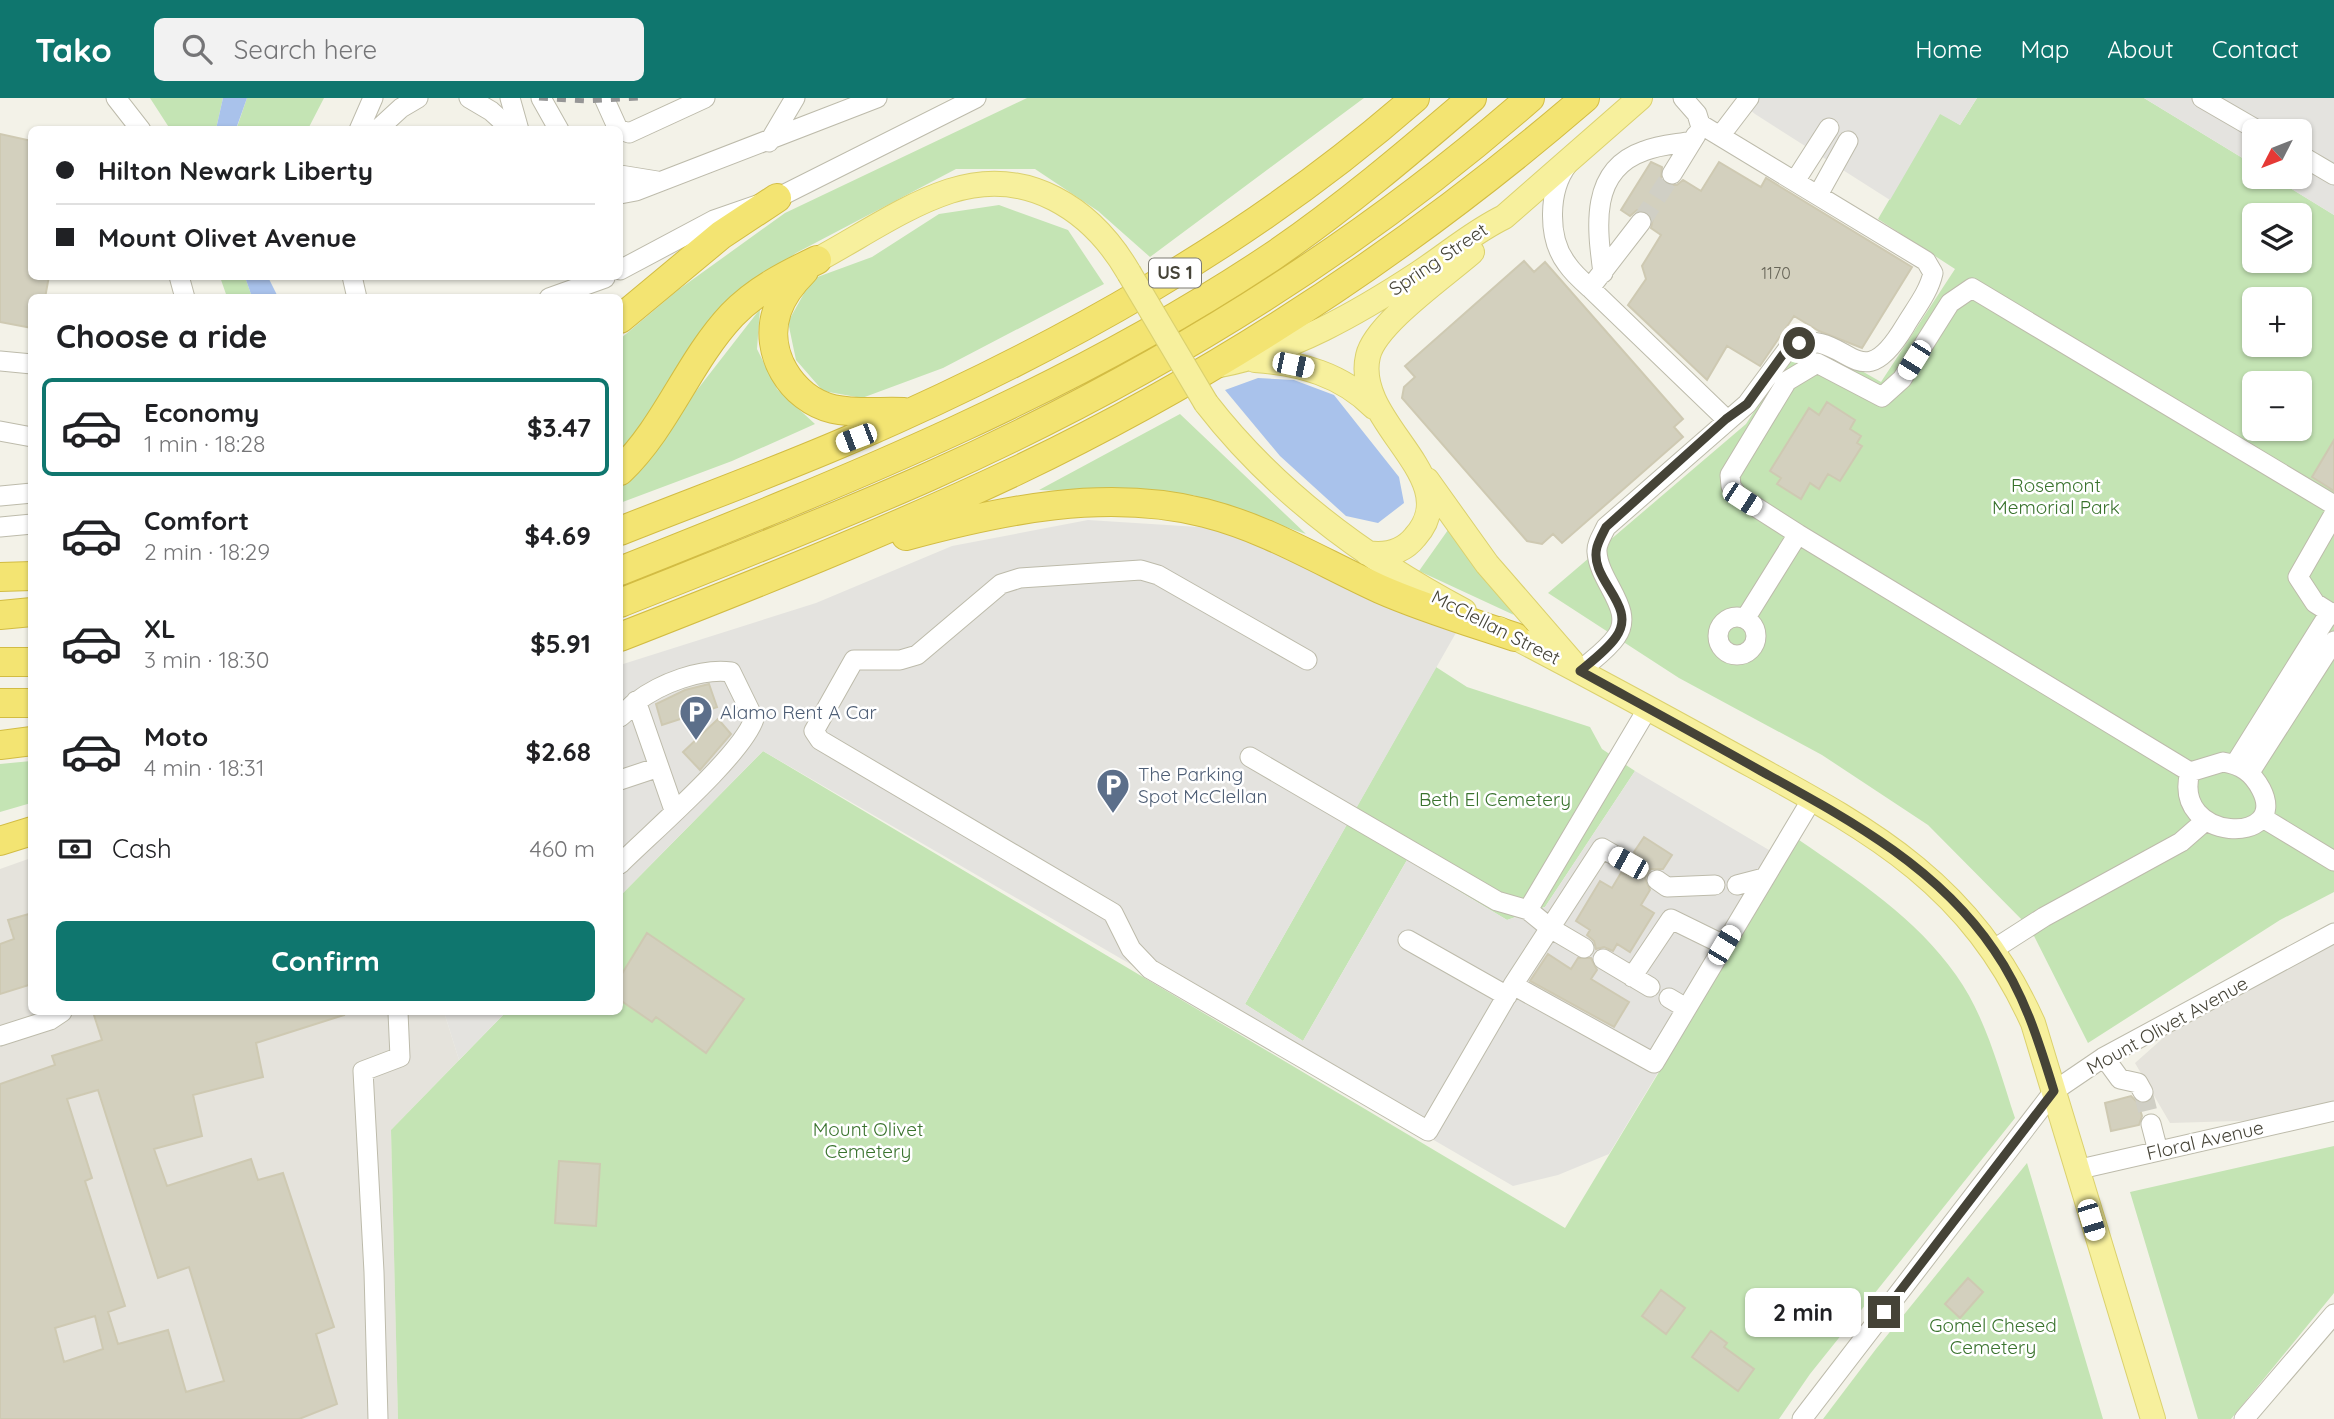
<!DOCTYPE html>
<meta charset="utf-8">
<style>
:root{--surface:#fff;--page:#f2f2f2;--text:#202124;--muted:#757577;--line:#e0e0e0;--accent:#0f766e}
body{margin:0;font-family:Quicksand,sans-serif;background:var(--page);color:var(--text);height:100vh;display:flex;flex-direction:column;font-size:26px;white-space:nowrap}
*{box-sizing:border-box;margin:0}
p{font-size:23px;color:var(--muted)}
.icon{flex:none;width:38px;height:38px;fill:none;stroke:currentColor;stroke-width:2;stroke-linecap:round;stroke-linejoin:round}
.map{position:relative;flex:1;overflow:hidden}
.panel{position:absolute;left:28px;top:196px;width:595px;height:721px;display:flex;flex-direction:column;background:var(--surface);border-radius:10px;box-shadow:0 2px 5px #0004}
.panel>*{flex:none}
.top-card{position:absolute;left:28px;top:28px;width:595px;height:154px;border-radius:10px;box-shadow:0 2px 5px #0004;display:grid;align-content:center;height:154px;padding:0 28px;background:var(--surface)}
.needle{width:46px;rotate:228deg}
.buttons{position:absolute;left:2242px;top:21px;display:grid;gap:14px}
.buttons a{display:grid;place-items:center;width:70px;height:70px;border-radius:10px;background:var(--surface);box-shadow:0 2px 5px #0004;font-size:35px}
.end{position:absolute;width:32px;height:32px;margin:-16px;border:9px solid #454337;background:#fff;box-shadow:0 0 0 4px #fff}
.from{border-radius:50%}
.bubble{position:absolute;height:49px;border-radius:10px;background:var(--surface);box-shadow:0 2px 5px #0004;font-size:23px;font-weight:800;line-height:49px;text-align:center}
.car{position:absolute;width:21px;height:42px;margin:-21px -10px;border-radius:9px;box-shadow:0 0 5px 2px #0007;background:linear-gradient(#fff 24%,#345 0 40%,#fff 0 76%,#345 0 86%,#fff 0)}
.top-card b{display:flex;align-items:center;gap:24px;height:66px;font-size:26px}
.top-card b+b{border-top:2px solid var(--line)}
.top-card i{width:18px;height:18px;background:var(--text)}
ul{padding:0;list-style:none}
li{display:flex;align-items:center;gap:21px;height:98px;margin:0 14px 10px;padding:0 14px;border:4px solid transparent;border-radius:10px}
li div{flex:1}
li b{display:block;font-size:26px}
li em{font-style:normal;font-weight:800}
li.current{border-color:var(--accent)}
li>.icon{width:63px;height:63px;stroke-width:1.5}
h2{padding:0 28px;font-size:32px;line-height:84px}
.pay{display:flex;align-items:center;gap:18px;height:77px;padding:0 28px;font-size:26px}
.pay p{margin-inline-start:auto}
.primary-button{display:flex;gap:14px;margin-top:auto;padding:14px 28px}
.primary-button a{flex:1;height:80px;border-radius:10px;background:var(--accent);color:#fff;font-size:28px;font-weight:800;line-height:80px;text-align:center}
header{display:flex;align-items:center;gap:42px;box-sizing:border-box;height:98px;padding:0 35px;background:var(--accent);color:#fff}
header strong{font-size:33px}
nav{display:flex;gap:38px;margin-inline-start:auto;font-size:24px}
.search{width:490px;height:63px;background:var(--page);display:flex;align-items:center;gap:18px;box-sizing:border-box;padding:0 24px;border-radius:10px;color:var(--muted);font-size:26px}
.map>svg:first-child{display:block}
.industrial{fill:#e5e3dc}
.green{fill:#c4e4b4;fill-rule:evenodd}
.parking{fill:#e4e3df}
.water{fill:#a9c2eb}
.building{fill:#d3d0be;stroke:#cec9b2;stroke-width:2;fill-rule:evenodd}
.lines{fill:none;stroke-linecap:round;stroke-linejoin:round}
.minor-tunnel{stroke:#d0cfc5;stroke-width:19;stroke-dasharray:19 10;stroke-linecap:butt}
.minor-casing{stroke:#bdbbab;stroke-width:21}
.major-casing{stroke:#dbd16e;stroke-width:26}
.highway-casing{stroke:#d2bc43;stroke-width:30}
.minor{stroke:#fff;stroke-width:19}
.major{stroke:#f7f09d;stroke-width:24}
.highway{stroke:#f3e472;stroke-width:28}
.rail{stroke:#969696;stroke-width:5;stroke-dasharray:9 9;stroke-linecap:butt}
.major-bridge-casing{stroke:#dbd16e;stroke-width:26;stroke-linecap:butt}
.major-bridge{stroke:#f7f09d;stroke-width:24}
.route{stroke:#454337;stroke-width:9}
.labels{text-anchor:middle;stroke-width:5;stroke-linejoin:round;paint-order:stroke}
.number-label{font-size:16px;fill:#686659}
.shield{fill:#fff;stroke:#7d7b73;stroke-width:2}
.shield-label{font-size:18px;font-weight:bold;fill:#454337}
.street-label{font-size:19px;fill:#454337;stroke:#fff}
.park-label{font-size:19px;fill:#3a732e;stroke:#fff}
.service-label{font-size:19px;fill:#4e5e75;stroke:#fff;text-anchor:start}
</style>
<header>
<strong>Tako</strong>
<div class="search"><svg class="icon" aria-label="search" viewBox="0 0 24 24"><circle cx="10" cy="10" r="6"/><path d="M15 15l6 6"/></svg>Search here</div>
<nav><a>Home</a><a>Map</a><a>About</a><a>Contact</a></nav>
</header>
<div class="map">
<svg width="2334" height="1321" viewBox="0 0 2334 1321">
<rect width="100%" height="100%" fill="#f3f2e8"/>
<path class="industrial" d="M31,760L32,914H444L459,962L391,1032L398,1321H0V771Z
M2334,828V1020L2170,1025L2135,965L2216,893Z"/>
<path class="green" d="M150,0H223L216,31H170Z
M247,0H324L308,31L236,32Z
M1027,0H1364L1150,159L1098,113L1035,71H956L796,155L713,219L620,359V241L678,192L785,115Z
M1977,0H2144L2254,67V79H2272L2334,117V794L2280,822L2088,945L2030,830L1928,727L1822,657L1679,580L1548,495L1746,326L1787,263L1798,255L1825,252L1881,284L1955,171L1878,121L1940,15L1960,27ZM2254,117H2300V163H2254ZM2254,201H2300V247H2254ZM2254,285H2300V331H2254Z
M999,107L1068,132L1104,186L943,270L862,300L823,293L796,262L788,224L812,181L872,159L939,116Z
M220,179H245L252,199H227Z
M760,211L757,251L777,291L815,326L732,363L620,405V391Z
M1180,316L1306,436L1193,397L1039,392Z
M1448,432L1514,517L1419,473Z
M1436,569L1467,589L1590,629L1602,651L1635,673L1545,809L1507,822L1407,762L1303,943L1245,906Z
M763,653L1565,1130L1799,742C1856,781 1916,820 1956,877C1986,919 1999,972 2015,1020L1810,1276L1779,1321H398L391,1032L506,914H620V798Z
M31,663V705L0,714V666Z
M2334,1048V1195L2231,1321H2198L2130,1094Z
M2027,1065L2103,1321H1823L1876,1251Z"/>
<path class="parking" d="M1736,0H1977L1960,27L1940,16L1890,102L1755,16Z
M2144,0H2334V117L2272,79H2300V33H2254V67Z
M1088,422L1214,430L1340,479L1457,533L1245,906L1303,943L1407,762L1507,822L1545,809L1635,673L1786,762L1609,1056L1558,1077L1513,1088L763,653L620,798V567L816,505L952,448Z
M444,914H506L459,962Z"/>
<path class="water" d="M223,0H247L236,31H216Z
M245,179H268L278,199H252Z
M1258,280L1294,282L1334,297L1399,379L1404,405L1378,425L1346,418L1280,358L1225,292Z"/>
<path class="building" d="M0,36L32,43V178H49L45,200H32V230L0,224Z
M1651,64L1662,69L1661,81L1666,87H1677L1683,82L1701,93L1719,64L1761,89L1766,80L1912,169L1862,250L1819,233L1794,218L1760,268L1727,248L1707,282L1628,207L1646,181L1642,168L1661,137L1651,130L1653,120L1648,114L1637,112L1630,118L1621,112Z
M1524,163L1534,174L1545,164L1683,321L1674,329L1683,339L1562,445L1553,436L1542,446L1527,443L1402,300L1404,289L1415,279L1405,268Z
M1827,304L1855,322L1850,331L1861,338L1857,345L1862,348L1840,383L1828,376L1819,391L1810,385L1801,401L1777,386L1781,380L1770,373L1809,310L1819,317Z
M2334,342V393L2312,379Z
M709,586L717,609L662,627L656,606L685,592Z
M718,621L731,636L700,672L683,654Z
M1644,739L1672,757L1663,771H1651L1645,780L1650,792L1641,807L1654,815L1630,854L1617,846L1613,853L1604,849L1596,851L1594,843L1587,837L1590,832L1576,823L1600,783L1612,790L1621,775L1629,777L1638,772L1640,764L1634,754Z
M32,815V886L0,896V846L14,841L8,822Z
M647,835L744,901L706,955L656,919L652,924L620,902V879Z
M1548,856L1571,871L1578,860H1591L1597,872L1591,881L1629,904L1614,929L1530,883Z
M93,914H343L344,917L256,945L263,979L193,997L202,1038L154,1051L167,1088L251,1061L258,1082L283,1075L334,1229L316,1236L337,1306L299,1321H0V986L55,967L52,958L102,942ZM98,992L158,1180L189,1169L224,1283L186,1294L168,1232L118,1246L108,1214L125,1208L85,1083L92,1080L67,1001ZM95,1218L103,1251L64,1264L55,1230Z
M2131,998L2138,1005L2142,1018L2139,1027L2111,1033L2105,1005Z
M559,1063L600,1066L596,1128L555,1125Z
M1968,1180L1983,1194L1960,1220L1945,1206Z
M1661,1192L1685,1210L1666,1236L1642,1218Z
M1711,1233L1727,1245L1724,1249L1754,1271L1738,1293L1692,1259Z"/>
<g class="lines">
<path class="minor-tunnel" d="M1641,124L1672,76
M1628,765L1657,782
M2143,994L2151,1026"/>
<defs>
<path id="minor" d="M116,0L141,32
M469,0L491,13L512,32
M510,0L519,32
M541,0L559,32
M604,0L618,31L629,35L705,0
M2202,0L2259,33
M359,32L373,0
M377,32L401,10L418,0
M1720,38L1749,0
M769,44L795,0
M2300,57L2334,77
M1568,66C1548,92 1547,140 1567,166C1573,175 1582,183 1590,190L1641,124
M1672,76L1696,37
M620,77L657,83
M1795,83L1829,30
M620,96L636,93L877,0
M1818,97L1848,43
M620,172L714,122L777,100L976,0
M1603,175C1597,130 1589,72 1644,53C1659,47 1677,46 1692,43
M179,178L185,200
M352,178L357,200
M1590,190L1726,321
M549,200L605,180
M0,263L32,266
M0,333L32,339
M0,398L32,395
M2334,416L2298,479L2315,505L2334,517
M0,429L32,426
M1798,436L2190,674
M1718 538a19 19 0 1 1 38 0a19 19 0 1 1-38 0Z
M1745,521L1798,436L1737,397L1731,388L1730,377L1787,283L1817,265L1882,299L1902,281L1950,205L1972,190L2334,407
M1307,562L1158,477L1141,472L1020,480L1001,486L917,557L900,562H854L814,633L820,642L1113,815L1131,851L1150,871L1428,1033L1513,887L1654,965L1812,701
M1580,573C1592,562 1607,552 1616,539C1636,512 1599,485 1597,454C1596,446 1603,436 1606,429L1747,306L1790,248C1848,226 1857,308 1905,228C1915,211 1929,194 1933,175L1926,163L1700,26L1697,16L1683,0
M636,603L674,712
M620,619C626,615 630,608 636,604C661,585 701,570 731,574L754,621C742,657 651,735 620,766
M1250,659L1497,803L1528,812
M2223,664C2241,667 2252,674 2261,691C2291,748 2171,745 2190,674Z
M2235,666L2330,514
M2250,674L2334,543
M620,682L659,669
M2263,720L2334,763
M1657,782L1667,789L1715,787
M1737,787L1764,780
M1408,842L1507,898
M1584,850L1550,830L1602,750L1628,765
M1994,851L2044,819L2181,744L2205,723
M1603,861L1650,889
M1632,879L1671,821L1724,847
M1513,887L1550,830L1528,812L1648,610
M1669,900L1686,910
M0,938L50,922L62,914
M2104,959L2120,981L2138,985L2143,994
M2151,1026L2158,1053
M2076,1072L2334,1013
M378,1321L374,1174L363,973L400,959L398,914
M1802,1321L2054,993L2104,959L2334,835
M2244,1321L2334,1216"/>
<path id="major" d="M817,162C860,139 904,108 950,93C1027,68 1092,111 1129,175
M1255,262C1301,265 1342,277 1374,309
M1220,267C1292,253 1358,215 1419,175C1448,156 1473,134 1504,119L1640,0
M1206,305C1274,393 1366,461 1464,513
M1427,382L1487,466L1572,564
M1367,455C1386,458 1403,454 1415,439C1468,380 1352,325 1368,258C1375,226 1446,177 1472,154
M1499,531C1576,571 1652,612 1728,654C1862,728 1967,778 2033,925L2153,1321"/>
<path id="highway" d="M804,173C793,184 782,198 777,213C763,254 791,301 833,311C855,316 881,313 904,314
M620,221L721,137L777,100
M620,373C667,328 688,264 732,217C756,192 786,177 817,162
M620,433C698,402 778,373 856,339C1056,252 1251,144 1415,0
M906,438C1002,412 1106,390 1205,415C1268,431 1321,464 1380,491C1423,510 1470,524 1515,539
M620,473C844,384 1071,293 1273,158C1343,110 1408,55 1472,0
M0,479L32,478
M620,505C723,464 827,424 928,379C1145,282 1351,157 1530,0
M0,517L32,514
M620,539C753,487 887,434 1016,373C1221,275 1413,148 1585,0
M0,564H32
M0,605H32
M0,647L32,643
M0,743L32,733"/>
</defs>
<use href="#minor" class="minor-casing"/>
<use href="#major" class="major-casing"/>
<use href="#highway" class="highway-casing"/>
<use href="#minor" class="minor"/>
<use href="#major" class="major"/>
<use href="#highway" class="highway"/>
<path class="rail" d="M539,0L586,3L638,0"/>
<defs>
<path id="major-bridge" d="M1129,175L1206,305"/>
</defs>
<use href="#major-bridge" class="major-bridge-casing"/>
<use href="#major-bridge" class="major-bridge"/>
</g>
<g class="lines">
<path class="route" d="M1799,245L1784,255L1747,306L1726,321L1606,429C1603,435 1599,442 1597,449C1588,482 1639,507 1616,539C1607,552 1592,563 1580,573C1640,606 1701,639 1761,673C1848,721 1937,768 1994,852C2024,895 2039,944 2054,993L1884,1214"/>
</g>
<defs>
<symbol id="parking-pin" viewBox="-11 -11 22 30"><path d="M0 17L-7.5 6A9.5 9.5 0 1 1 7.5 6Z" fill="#5c6f8a" stroke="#fff"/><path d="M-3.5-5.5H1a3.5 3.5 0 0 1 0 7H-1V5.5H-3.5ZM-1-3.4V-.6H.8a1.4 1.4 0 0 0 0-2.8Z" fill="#fff"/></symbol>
</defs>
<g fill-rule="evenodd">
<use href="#parking-pin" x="677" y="595" width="38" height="52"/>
<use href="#parking-pin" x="1094" y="668" width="38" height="52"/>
</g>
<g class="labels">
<g class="number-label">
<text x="1776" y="181">1170</text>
</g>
<rect class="shield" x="1149" y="160.5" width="52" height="29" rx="5"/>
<g class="shield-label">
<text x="1175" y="181">US 1</text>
</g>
<g class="street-label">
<text transform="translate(1438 161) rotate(-34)" y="7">Spring Street</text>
<text transform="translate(1496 529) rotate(27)" y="7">McClellan Street</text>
<text transform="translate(2167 927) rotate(-29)" y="7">Mount Olivet Avenue</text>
<text transform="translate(2205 1042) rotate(-13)" y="7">Floral Avenue</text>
</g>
<g class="park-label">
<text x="2056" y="394">Rosemont<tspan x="2056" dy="22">Memorial Park</tspan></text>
<text x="1495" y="708">Beth El Cemetery</text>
<text x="868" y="1038">Mount Olivet<tspan x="868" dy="22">Cemetery</tspan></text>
<text x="1993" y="1234">Gomel Chesed<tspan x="1993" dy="22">Cemetery</tspan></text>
</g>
<g class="service-label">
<text x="720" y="621">Alamo Rent A Car</text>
<text x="1138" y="683">The Parking<tspan x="1138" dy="22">Spot McClellan</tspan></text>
</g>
</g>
</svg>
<div class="buttons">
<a><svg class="needle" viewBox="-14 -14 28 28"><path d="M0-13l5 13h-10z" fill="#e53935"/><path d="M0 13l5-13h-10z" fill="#757577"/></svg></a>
<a><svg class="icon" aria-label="layers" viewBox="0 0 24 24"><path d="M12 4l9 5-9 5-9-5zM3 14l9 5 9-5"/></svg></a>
<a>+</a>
<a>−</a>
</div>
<i class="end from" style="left:1799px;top:245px"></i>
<i class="end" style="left:1884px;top:1214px"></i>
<div class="bubble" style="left:1745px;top:1190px;width:116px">2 min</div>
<i class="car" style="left:1914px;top:262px;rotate:212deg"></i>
<i class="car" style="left:1293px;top:267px;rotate:102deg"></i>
<i class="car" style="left:856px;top:340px;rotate:249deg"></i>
<i class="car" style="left:1742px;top:401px;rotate:123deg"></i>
<i class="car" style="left:1628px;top:765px;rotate:299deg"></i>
<i class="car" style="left:1724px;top:847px;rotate:31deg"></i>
<i class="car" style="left:2091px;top:1122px;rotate:163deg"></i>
<div class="top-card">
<b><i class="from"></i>Hilton Newark Liberty</b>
<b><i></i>Mount Olivet Avenue</b>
</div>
<section class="panel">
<h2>Choose a ride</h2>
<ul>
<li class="current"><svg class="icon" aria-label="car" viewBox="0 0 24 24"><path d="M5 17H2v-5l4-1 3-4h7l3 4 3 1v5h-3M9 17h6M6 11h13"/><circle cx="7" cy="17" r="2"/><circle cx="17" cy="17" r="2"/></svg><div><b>Economy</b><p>1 min · 18:28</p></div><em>$3.47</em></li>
<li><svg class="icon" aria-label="car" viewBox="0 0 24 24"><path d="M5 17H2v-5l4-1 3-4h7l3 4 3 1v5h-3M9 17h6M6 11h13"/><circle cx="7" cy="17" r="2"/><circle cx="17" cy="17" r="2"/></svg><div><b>Comfort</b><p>2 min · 18:29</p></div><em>$4.69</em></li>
<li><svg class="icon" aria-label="car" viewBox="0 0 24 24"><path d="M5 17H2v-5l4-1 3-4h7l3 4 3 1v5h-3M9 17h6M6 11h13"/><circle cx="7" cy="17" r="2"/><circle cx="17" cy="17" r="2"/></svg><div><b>XL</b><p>3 min · 18:30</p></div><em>$5.91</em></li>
<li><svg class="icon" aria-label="car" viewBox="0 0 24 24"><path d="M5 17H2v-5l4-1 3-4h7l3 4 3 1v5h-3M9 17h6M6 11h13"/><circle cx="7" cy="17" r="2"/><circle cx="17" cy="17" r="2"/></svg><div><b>Moto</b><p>4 min · 18:31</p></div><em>$2.68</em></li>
</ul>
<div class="pay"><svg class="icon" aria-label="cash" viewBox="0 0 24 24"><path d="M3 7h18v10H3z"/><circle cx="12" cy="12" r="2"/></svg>Cash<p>460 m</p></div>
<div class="primary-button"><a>Confirm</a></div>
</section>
</div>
